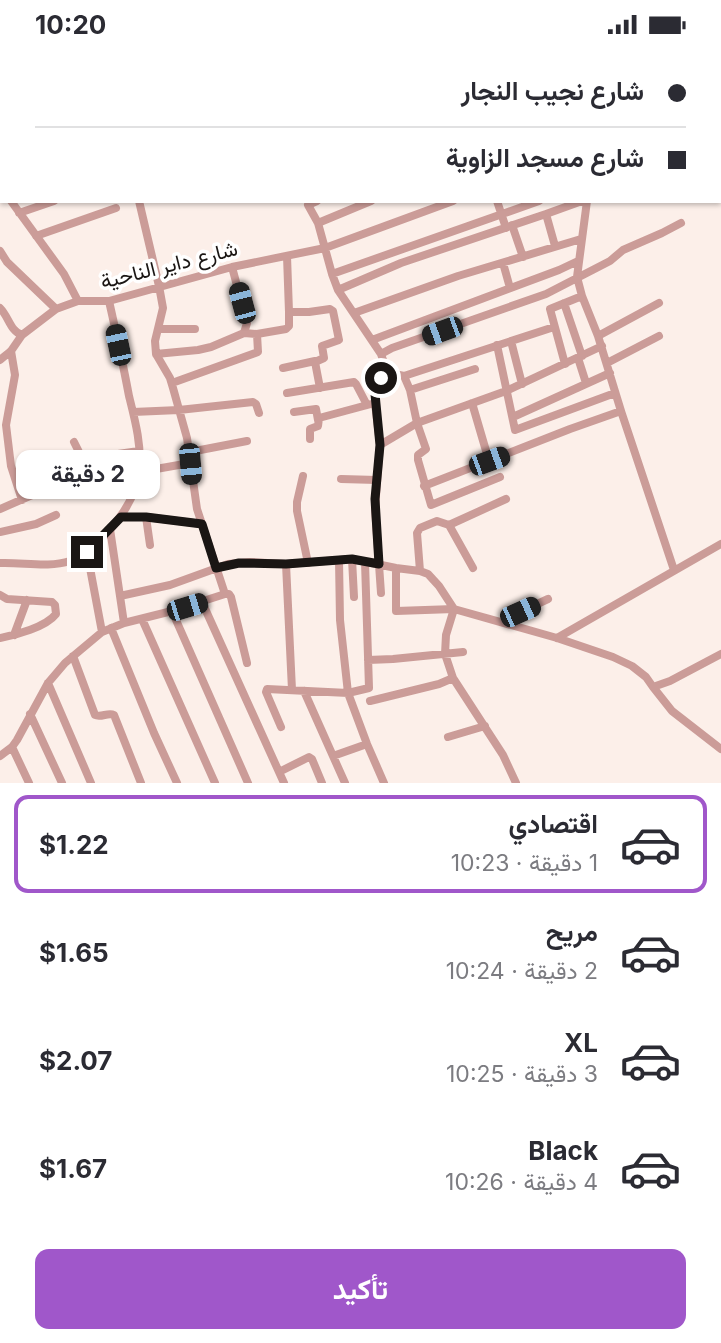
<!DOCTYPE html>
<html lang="ar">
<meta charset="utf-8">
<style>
:root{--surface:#fff;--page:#f7f7f7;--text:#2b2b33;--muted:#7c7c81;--line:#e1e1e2;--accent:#a057ca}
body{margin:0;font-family:Inter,Vazirmatn,sans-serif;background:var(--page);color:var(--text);direction:rtl;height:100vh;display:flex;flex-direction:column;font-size:26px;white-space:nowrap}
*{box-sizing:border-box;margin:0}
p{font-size:23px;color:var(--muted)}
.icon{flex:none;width:38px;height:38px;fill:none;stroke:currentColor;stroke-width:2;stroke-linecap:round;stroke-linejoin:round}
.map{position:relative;height:734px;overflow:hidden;direction:ltr}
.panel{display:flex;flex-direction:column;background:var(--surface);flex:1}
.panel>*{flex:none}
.banner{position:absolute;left:0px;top:0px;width:721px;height:154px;box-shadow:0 2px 5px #0004;direction:rtl;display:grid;align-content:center;height:154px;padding:0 35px;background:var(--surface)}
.end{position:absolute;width:32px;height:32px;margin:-16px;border:9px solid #1a1614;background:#fff;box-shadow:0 0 0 4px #fff}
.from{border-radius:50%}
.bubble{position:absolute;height:49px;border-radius:14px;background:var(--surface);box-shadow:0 2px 5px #0004;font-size:23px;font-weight:700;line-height:49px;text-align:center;direction:rtl}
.car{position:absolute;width:21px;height:42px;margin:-21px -10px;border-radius:9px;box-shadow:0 0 5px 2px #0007;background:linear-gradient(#222 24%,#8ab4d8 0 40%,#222 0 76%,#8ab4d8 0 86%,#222 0)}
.banner b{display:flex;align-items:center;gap:24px;height:66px;font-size:26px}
.banner b+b{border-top:2px solid var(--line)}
.banner i{width:18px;height:18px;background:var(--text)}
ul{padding:12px 0 0;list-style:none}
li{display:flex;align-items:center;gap:21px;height:98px;margin:0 14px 10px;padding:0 21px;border:4px solid transparent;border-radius:14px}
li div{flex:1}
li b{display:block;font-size:26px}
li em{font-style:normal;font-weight:700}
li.active{border-color:var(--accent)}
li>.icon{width:63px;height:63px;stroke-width:1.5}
.primary-button{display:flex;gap:14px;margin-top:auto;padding:14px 35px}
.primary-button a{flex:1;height:80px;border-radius:14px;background:var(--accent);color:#fff;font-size:28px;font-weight:700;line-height:80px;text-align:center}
.status{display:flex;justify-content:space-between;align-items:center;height:49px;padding:0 35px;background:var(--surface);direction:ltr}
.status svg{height:19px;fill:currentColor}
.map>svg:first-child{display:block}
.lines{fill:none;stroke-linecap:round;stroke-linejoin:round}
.minor{stroke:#cb9c98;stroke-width:8}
.route{stroke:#1a1614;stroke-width:9}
.labels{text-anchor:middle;stroke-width:7;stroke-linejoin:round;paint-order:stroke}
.street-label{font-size:21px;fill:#1a1614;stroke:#fff}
</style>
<div class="status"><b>10:20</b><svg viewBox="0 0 49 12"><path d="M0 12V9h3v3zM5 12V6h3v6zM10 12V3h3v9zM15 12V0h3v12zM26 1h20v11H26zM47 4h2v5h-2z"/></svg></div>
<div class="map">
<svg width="721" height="734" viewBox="0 0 721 734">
<rect width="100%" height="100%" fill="#fcefe9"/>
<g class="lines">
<path class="minor" d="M328,1L332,0
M430,2L436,0
M584,2V0
M0,40H2
M0,134L2,137
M11,152L64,225L78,252
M139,152L159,237L163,259L155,292L156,305L170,329L173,339L187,389L197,460L225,545
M317,152L308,156L318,174L332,225L338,241L381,305L385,317V323L377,336L375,354L380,396L375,459L381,544
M497,152L506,179
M19,164L54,152
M318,174L371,152
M512,176L523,208
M36,187L116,159
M555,197L546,165L582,152
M0,202L7,213L56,260
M287,207L289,263H309L330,260L333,262L339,291L322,297L324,309L315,313L320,339
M503,214L510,239
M232,218L247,274L244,284
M332,225L539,152
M338,241L401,214L546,165
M564,254L582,307
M0,259C9,268 10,282 22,286
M354,264L458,227L581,190
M159,280H195
M598,287L659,254
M372,291L559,221L578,212
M511,292L522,335
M497,296L515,381L615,344
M11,302L15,326L6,376L11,417L22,451
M156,305L198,301L211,298L244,284L257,285L286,280L289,277V262
M381,305L392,299L546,245L610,212L623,201L662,184L681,174
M578,309L586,334
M0,311L11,302L22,286L56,260L78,252H109L232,218L325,199L453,152
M607,314L659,287
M565,315L550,260L582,247
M283,319L315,312
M385,323L404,327L554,278
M404,327L410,341L417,374L426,400L418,406V411L431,456L500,428
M172,334L258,303L257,285
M410,341L475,320
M287,344L354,333L356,335L367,356
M472,354L489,412
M621,362L674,521
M133,363L179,361L253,353L256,355L259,364
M294,363L316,360L318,371
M513,368L610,324
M310,390V380L318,377L319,369L371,355
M74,393L85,415
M380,396L417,374L506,342L602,297
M190,403L247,392
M139,423L190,414
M303,427L297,453V462L308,514
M341,430L377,431
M424,437L570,380L621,362L598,287L582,247L577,228L587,152
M0,460L39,443L94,410L104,407L139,402
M121,468H146L202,475
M146,468L150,496
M449,476L506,450
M110,480L124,574
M0,483L36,475L56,466
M87,503L102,583
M352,510L354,548
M339,511L340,571L348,644L367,695L384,734
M0,514C23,513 48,519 70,512C86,506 96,495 108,483C124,465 137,445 139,421C142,397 135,371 129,347C123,315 116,283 109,252
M286,515L292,641
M396,519V562L454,560L557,589L613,608L632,617L646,628L653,638L670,632L721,605
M420,522L417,484L420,479L437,472L449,476L473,519
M225,545H229L231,548L247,614
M0,546L7,550L52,553L55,556L56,565C46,578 16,586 0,589
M120,547L170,536L228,515L250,513L286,515L352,510L396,519L420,522L428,525L439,537L454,560
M202,553L284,734
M454,560L446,586L445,605L453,629L503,706L516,734
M172,562L248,734
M142,570L215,734
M506,574L520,563L548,550
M111,579L154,684L177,734
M14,586L27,551
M557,589L721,495
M73,607L95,666C101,669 108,663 114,666L141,734
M368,611L393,610L463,603
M48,634L91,734
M653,638L672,662L721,700
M304,642L345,734
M370,652L439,635L453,629
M30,665L62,734
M281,678L266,643L267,640L348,644L369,639L365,513
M448,688L485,677
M12,698L29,734
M0,707L12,698L17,691L48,634L65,614L102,583L124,574L172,562L225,545
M333,707L367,695
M279,723L309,708L312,710L322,734"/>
</g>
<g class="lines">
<path class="route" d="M87,503L121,468H146L202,475L216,519L239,514L286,515L339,511L352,510L379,515L375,450L380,396L375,345L377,336L381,329"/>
</g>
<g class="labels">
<g class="street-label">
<text transform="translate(169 216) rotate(-14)" y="7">شارع داير الناحية</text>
</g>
</g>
</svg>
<i class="end from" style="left:381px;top:329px"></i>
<i class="end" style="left:87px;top:503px"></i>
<div class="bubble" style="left:16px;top:401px;width:144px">2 دقيقة</div>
<i class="car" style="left:242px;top:254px;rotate:345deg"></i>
<i class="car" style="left:442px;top:282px;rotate:250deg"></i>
<i class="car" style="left:118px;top:296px;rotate:348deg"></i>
<i class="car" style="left:489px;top:412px;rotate:70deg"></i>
<i class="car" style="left:190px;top:415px;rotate:175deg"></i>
<i class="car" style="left:187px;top:558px;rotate:73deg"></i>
<i class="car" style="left:520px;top:563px;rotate:66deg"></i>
<div class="banner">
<b><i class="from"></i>شارع نجيب النجار</b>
<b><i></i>شارع مسجد الزاوية</b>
</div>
</div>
<section class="panel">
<ul>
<li class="active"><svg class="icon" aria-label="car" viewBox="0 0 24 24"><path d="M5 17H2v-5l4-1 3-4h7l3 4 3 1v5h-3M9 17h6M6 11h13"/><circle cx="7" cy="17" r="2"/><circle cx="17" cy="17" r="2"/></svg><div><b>اقتصادي</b><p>1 دقيقة · 10:23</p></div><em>$1.22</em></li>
<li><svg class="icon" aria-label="car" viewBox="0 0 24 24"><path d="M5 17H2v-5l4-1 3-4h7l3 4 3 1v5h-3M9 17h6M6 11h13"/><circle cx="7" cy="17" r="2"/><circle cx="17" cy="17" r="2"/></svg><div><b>مريح</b><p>2 دقيقة · 10:24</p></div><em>$1.65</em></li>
<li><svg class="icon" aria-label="car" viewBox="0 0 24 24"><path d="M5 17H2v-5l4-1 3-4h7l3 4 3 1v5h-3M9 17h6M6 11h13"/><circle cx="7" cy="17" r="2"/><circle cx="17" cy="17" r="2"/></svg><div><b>XL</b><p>3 دقيقة · 10:25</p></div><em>$2.07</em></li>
<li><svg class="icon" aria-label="car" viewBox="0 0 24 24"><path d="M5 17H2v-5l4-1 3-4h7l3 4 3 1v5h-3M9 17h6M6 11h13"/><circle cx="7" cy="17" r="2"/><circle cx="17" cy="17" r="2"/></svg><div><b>Black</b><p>4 دقيقة · 10:26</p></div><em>$1.67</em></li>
</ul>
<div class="primary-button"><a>تأكيد</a></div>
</section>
